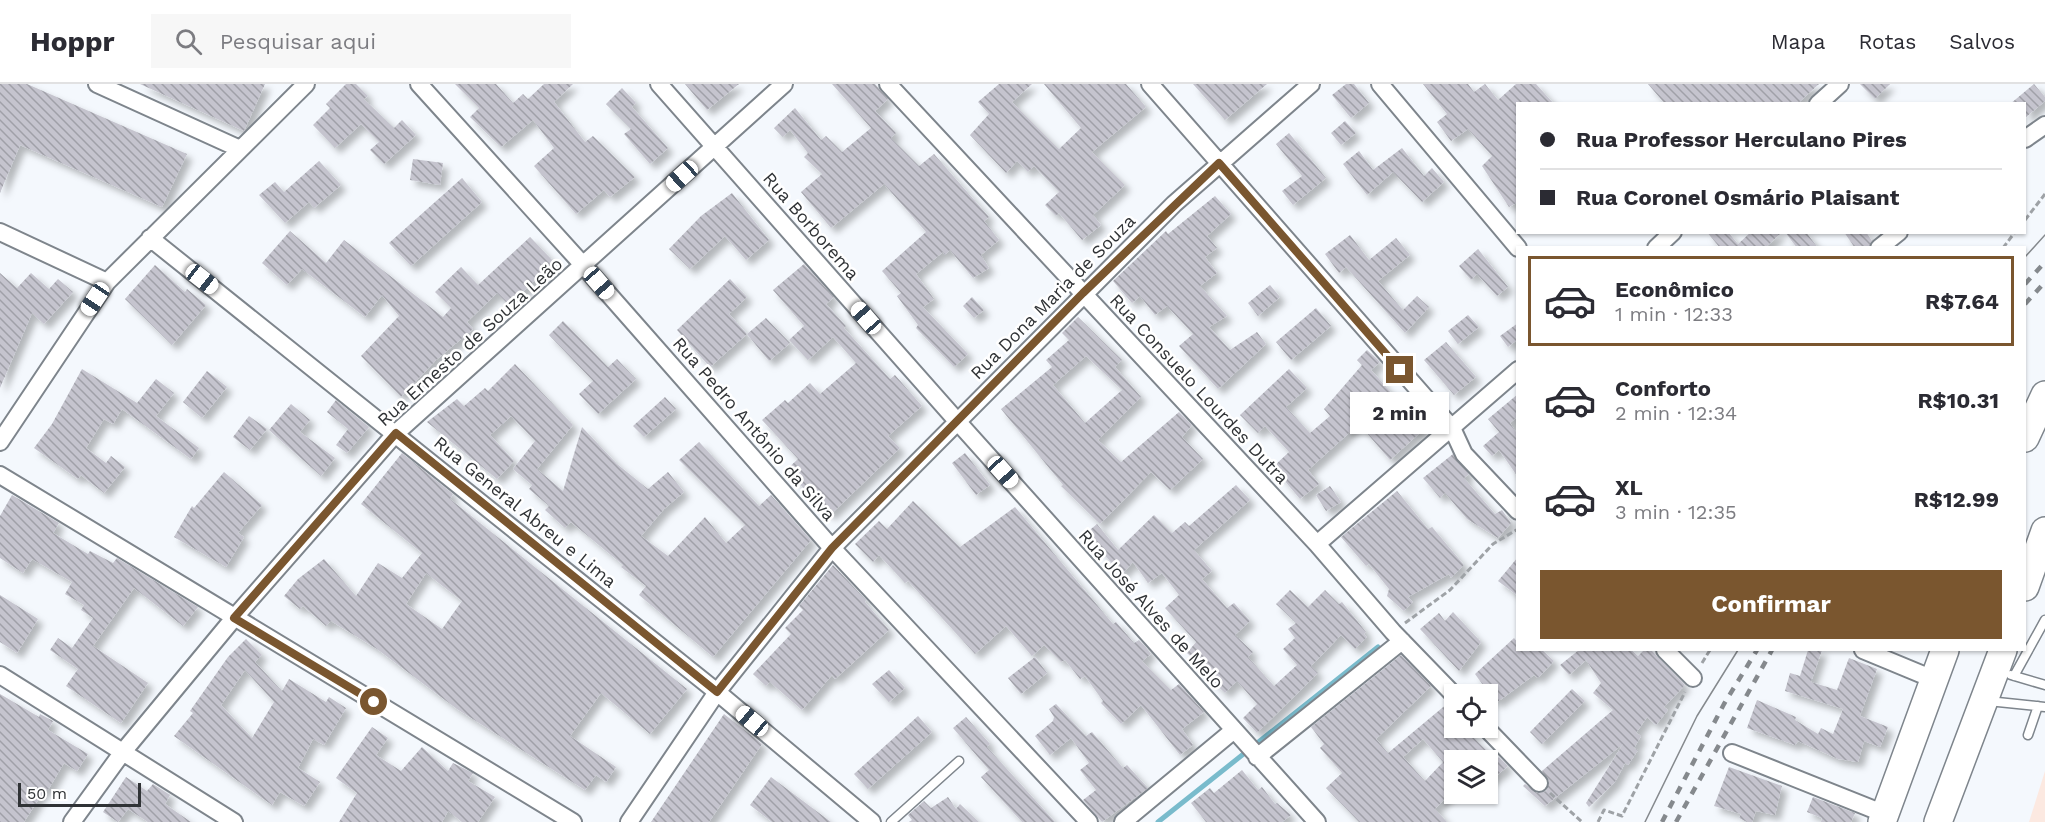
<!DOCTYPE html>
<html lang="pt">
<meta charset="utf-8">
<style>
:root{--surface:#fff;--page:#f7f7f7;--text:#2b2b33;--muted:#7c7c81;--line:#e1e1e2;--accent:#7a562f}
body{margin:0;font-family:"Work Sans",sans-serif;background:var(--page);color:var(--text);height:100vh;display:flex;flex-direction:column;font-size:22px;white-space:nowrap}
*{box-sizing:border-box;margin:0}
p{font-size:20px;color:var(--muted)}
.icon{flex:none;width:33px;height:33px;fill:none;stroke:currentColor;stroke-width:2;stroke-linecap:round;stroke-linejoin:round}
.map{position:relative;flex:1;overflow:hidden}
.details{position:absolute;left:1516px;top:162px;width:510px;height:405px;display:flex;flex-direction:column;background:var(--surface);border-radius:0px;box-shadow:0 2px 4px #0004}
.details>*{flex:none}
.banner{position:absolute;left:1516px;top:18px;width:510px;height:132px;border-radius:0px;box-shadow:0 2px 4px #0004;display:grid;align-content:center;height:132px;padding:0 24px;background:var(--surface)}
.tools{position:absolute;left:1444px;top:600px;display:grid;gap:12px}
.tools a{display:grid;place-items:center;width:54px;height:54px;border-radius:0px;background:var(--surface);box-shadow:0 2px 4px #0004;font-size:30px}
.scale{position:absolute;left:18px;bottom:15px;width:123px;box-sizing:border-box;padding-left:6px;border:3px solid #303336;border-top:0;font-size:16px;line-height:21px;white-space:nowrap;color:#303336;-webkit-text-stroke:4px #fff;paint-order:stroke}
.end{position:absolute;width:27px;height:27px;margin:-14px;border:8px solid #7a562f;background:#fff;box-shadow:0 0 0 3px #fff}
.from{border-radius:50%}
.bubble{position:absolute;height:42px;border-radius:0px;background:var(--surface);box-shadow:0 2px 4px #0004;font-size:20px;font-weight:700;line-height:42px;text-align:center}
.car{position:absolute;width:18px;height:36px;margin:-18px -9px;border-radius:8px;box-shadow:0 0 4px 2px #0007;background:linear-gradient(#fff 24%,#345 0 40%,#fff 0 76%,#345 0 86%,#fff 0)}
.banner b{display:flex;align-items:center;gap:21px;height:57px;font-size:22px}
.banner b+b{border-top:2px solid var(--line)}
.banner i{width:15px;height:15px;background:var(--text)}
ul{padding:10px 0 0;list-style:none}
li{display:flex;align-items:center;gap:18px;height:90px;margin:0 12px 9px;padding:0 12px;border:3px solid transparent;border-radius:0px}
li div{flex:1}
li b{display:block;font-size:22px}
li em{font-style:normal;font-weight:700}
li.selected{border-color:var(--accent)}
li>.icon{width:54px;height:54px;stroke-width:1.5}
.action{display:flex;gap:12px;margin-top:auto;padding:12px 24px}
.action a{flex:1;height:69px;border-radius:0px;background:var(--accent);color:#fff;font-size:24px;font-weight:700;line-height:69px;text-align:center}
header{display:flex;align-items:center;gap:36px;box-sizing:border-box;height:84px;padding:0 30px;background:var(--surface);border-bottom:2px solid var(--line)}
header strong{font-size:28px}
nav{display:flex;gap:33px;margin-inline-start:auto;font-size:21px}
.search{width:420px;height:54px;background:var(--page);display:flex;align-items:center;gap:15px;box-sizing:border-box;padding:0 21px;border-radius:0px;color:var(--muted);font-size:22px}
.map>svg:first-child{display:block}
.education{fill:#fce9e1}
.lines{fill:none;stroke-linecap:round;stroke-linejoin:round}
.stream{stroke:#79bbcc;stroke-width:5}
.building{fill:url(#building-back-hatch);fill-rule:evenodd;filter:url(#shadow)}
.service-casing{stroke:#7e858c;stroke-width:11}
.minor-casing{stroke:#7e858c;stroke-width:20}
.trunk-casing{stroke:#7e858c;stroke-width:30}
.path{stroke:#9ea2a6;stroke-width:3;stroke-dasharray:6 3;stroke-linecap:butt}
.service{stroke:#fff;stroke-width:8}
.minor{stroke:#fff;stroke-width:16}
.trunk{stroke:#fff;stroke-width:27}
.tram{stroke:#85898d;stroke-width:1.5}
.rail{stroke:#85898d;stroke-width:4.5;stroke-dasharray:8 8;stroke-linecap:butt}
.route{stroke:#7a562f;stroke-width:8}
.labels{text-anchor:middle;stroke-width:5;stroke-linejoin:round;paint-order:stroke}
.street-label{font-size:18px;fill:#303336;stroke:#fff}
</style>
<header>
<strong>Hoppr</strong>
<div class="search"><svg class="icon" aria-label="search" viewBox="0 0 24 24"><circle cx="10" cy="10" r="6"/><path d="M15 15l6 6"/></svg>Pesquisar aqui</div>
<nav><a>Mapa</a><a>Rotas</a><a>Salvos</a></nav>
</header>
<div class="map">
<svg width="2045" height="738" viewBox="0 0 2045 738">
<defs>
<pattern id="building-back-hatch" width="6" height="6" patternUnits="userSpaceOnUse" patternTransform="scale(1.5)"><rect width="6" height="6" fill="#c5c4ce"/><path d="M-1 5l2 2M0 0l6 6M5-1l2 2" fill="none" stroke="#a0a0a8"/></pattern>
<filter id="shadow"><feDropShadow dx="5.5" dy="5.5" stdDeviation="3" flood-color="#0004"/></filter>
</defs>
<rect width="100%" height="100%" fill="#f4f8fd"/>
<path class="education" d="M2045,687V738H2029Z"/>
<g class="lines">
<path class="stream" d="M1158,738L1378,563"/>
</g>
<path class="building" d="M0,0H27L187,70L162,123L20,61L0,109Z
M140,0H265L244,47Z
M346,0H356L368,12L364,15L394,44L402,36L416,51L384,80L370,66L379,58L361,40L335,64L313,41L330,24L326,20Z
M455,0H496L513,19L523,10L528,15L544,0H573L554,18L585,58L593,52L635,93L610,113L604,106L576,130L534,82L554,64L533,36L501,63L470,33L479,24Z
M685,0H739L707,26Z
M832,0H875L888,15L875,27L896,49L891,54L919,82L934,70L989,133L984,137L999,156L981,171L989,184L973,194L950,166L945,171L943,168L916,190L934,215L923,223L968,270L954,283L916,244L918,241L897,212L901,209L882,187L926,148L884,100L831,144L801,108L822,90L804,73L808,69L790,46L783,53L774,44L795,24L821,56L826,52L842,68L871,44Z
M999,0H1032L1012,18L1059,65L1081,44L1044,0H1126L1146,23L1092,68L1125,101L1093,131L1101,141L1082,156L1059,129L1056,132L1045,121L1059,108L1034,82L1028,88L1017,77L1006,89L970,51L989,30L978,18Z
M1193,0H1267L1225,36Z
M1346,0H1354L1369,19L1351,34L1332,11Z
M1423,0H1468L1474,8L1485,0L1498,16L1516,0H1536L1554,20H1518V118L1509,123L1482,82L1492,72L1468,45L1451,57L1437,38L1447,30Z
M1648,0H1819L1797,20H1665Z
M1860,0H1890L1875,15Z
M2034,0L2045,13V17L2025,34V20H2010Z
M622,4L636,19L632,23L668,64L650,80L624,50L631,45L606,20Z
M1345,37L1356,49L1341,61L1331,49Z
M1289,49L1326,94L1293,121L1282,107L1302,92L1276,60Z
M1402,64L1424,92L1432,84L1444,98L1422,118L1393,88L1367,111L1343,80L1359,67L1373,86Z
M413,75L443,79L440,101L410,96Z
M319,77L341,101L314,124L309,118L285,139L259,111L275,98L284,108Z
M462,94L482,118L411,182L389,159Z
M732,109L769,156L746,176L725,152L690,185L669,165L701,132Z
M1215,112L1231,130L1207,152L1217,164L1205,173L1217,189L1200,202L1227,232L1209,243L1230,266L1257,248L1266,260L1218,305L1179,262L1193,250L1167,222L1155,231L1140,212L1132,219L1113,197L1166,147L1168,150Z
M290,147L326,179L344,156L443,233L451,224L435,208L461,183L478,201L530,153L554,178L509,221L497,209L467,238L473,245L436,276L401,313L361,272L399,232L382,211L365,233L302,185L287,201L262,179Z
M1707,148H1728L1738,160L1751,148H1782L1765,164H1720Z
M1785,148H1806L1818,164H1797Z
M1844,148H1866L1872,157L1869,164H1855Z
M1350,151L1369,176L1396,154L1410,171L1378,197L1403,226L1417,212L1429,223L1405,249L1346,183L1339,189L1325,170Z
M1478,165L1508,203L1497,212L1477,190L1471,196L1459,182Z
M804,180L834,213L826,220L846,242L844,244L890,295L895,291L922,322L888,352L900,364L830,431L786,386L798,375L762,336L785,316L788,319L810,299L820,310L856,279L833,253L808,276L789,256L804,242L773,206Z
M155,181L185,208L187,205L206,221L172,261L125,215Z
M0,189L17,204L31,189L49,205L58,195L73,208L44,240L32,229L0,304Z
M730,195L747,213L729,230L747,250L766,234L790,259L769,277L747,250L710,283L677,246Z
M1270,201L1280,213L1258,232L1248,219Z
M972,213L984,226L974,234L963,222Z
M1316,224L1331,242L1291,276L1276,258Z
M1468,231L1479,243L1458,260L1448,247Z
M1078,233L1122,276L1115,283L1141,313L1098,356L1121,378L1179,328L1192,341L1182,353L1203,375L1170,406L1151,388L1100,440L1061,402L1063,401L1001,325L1052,283L1046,276L1069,256L1062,249ZM1086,272L1122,306L1085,339L1053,301Z
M563,237L608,283L617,275L636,295L598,330L579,310L593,297L549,251Z
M1518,239V255L1508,263L1500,252Z
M1446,258L1476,293L1454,311L1424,276Z
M1367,266L1380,278L1371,286L1424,345L1390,376L1359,340L1308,386L1319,400L1300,415L1273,383L1289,368L1265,342L1258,349L1240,331L1289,285L1307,304L1286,323L1310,349L1330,332L1324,325L1362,281L1357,276Z
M515,280L573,341L537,385L563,407L582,343L617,380L648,405L668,388L684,408L664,425L641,452L668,472L705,433L726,459L745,441L679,376L699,358L759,422L771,411L811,456L713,573L639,511L646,502L621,483L623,481L571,438L565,444L545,426L549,422L529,405L532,401L513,385L535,357L511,332L490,351L514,377L497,395L427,338L457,315L464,322L485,304L488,307Z
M82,285L137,319L156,295L174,309L156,332L199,364L191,375L122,325L113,340L104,335L86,364L106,379L111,372L125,383L104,409L81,391L78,395L34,364L52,340Z
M207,287L227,303L202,334L183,318Z
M1518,310V332L1510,339L1518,351V393L1499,366L1492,372L1483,362L1499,348L1488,335Z
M665,313L676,325L644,353L633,342Z
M336,316L369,343L347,369L336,361L348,345L327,328Z
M291,320L310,336L300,348L335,374L321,392L269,346Z
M249,332L267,345L250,366L233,353Z
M402,369L453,410L450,415L687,605L650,650L601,609L570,652L616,683L606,698L596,691L585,706L457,625L377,565L331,537L326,542L303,522L300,525L284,512L298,495L324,475L356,512L378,479L402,494L422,469L361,420ZM426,489L462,517L442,545L406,520Z
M965,369L990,401L976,411L952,379Z
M1453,370L1469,390L1464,394L1495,430L1502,426L1511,439L1498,454L1467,435L1445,409L1440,414L1423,394Z
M224,388L262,421L238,449L244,453L226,483L174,453L192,422L194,424Z
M1236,401L1250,416L1194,466L1212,487L1202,495L1227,524L1234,519L1250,537L1235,551L1253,568L1248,573L1274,602L1297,581L1283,565L1295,554L1288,545L1296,539L1276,520L1290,506L1308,523L1325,506L1339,520L1342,518L1366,548L1364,550L1367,553L1355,565L1341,551L1311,582L1318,589L1257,649L1243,634L1257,620L1237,597L1225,609L1199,584L1202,582L1187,569L1196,558L1165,524L1179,511L1162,489L1148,499L1133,478L1122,490L1085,450L1097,440L1118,466L1154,431L1172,449L1185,438L1189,442Z
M1330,402L1341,418L1326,427L1316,411Z
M1397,407L1428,445L1432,443L1464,481L1451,494L1449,490L1408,513L1413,518L1404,527L1387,512L1389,505L1369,480L1366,482L1341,453Z
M12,411L59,439L53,449L88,470L90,467L113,479L117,474L198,523L183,542L134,504L93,562L148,599L121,639L66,602L78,585L50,566L58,554L72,564L93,534L81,526L84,521L65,510L72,498L32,475L23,489L0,474V432Z
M913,417L960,463L1015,423L1113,540L1116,538L1134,559L1139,556L1145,562L1151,570L1142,577L1171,606L1179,600L1204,628L1182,645L1193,661L1180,671L1141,621L1121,640L1101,619L1103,617L1085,592L1080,595L1065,576L1061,578L1044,561L1032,572L1006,542L975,570L908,497L905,499L879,471L873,478L855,460L879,437L887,445Z
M1518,473V512L1498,497Z
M833,481L866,516L865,518L889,546L835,595L832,591L802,626L770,598L766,602L753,590L791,550L785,544L803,526L799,522Z
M0,511L38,535L17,569L0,558Z
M1453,528L1481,558L1459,587L1420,545L1439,529L1445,537Z
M1514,554L1518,559V566H1542L1554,577L1538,594L1534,591L1496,619L1475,590Z
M246,555L262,571L255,578L282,607L289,595L326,618L329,613L346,624L324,661L313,655L298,684L320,698L304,722L280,708L272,721L174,652L193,629L190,627L228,573ZM245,586L274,618L252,654L221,621Z
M1579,566H1631L1638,572L1644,566H1651L1685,601L1664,623L1668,626L1656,641L1647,633L1636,649L1641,652L1634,664L1638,666L1628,681L1625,679L1615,698L1589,723L1586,719L1623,660L1545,722L1523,702L1525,700L1537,709L1546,707L1549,697L1542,687L1613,626L1593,609L1601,599L1586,576L1569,591L1560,581Z
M1808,566H1822L1811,598L1837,606L1849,574L1877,585L1860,632L1888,643L1880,663L1864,657L1858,678L1838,675L1798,657L1795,661L1747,644L1757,616L1796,633L1795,636L1818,650L1821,644L1833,650L1843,625L1785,607L1790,589L1800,592Z
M1401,571L1431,602L1376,655L1388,669L1448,619L1455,622V644H1464L1496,676L1499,673L1508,682L1488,699V676H1455V704L1435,725L1447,738H1359L1326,704L1342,689L1320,664L1324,660L1311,643ZM1423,655L1443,678L1425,697L1403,673Z
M1035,573L1047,589L1021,610L1008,594Z
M889,586L905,604L889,618L872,600Z
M1572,605L1585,617L1542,660L1530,648Z
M0,610L39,633L40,630L53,637L48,646L88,670L77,687L64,679L48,706L45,705L24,738H0Z
M1056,620L1086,652L1092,648L1123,684L1127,681L1148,704L1102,738L1083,716L1096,706L1080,686L1089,679L1071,654L1050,671L1035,652L1053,637L1054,633L1049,625Z
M724,630L762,660L709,738H651Z
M918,632L932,648L868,705L854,690Z
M966,633L990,660L987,663L1055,738H1022L981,693L989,686L953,644Z
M372,643L388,654L376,671L401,687L422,663L448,687L453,679L473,689L468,697L495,713L478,738H462L448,727L442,738H339L357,709L336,694Z
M1729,683L1782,702L1775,731L1756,727L1752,738H1747L1739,734L1741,730L1714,722Z
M1242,686L1258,706L1262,703L1275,720L1277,719L1291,731L1282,738H1206L1191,719L1210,704L1214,709Z
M126,693L147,707L153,700L170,711L165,720L191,738H148L128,725L118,738L103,728Z
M771,693L831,738H772L750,721Z
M948,713L956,725L960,720L979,738H909L912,736L908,731L924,717L931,724Z
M1813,713L1855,729L1851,738H1821L1822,734L1807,728Z"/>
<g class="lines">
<defs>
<path id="service" d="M2011,591L2045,601
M2014,592L2045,536
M1988,617L2045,623
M2028,651L2038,622
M891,738L959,677"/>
<path id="minor" d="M97,0L240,65
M419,0L583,181L832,464L1089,738
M659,0L957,337L1317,738
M888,0L1317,460L1393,548L1455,612
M1150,0L1452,344L1464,370L1518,427
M1380,0L1518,164
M1818,20L1840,0
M2025,55L2045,41
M0,148L107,198
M150,154L717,608L872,738
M1656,164L1673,148
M1879,164L1899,148
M0,358L107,198L306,0
M0,391L573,738
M1317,460L1518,286
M1665,566L1693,594
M1863,566L1933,595
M0,591L234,738
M1486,644L1539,699
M1732,669L1885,730
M1257,673L1402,557
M72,738L122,669L234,534L396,349L784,0
M629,738L717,608L832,464L1174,120L1311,0
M1123,738L1234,646"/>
<path id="trunk" d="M2025,354L2045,311
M2025,503L2045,447
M1882,738L1945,566
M1938,738L2003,566"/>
</defs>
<use href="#service" class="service-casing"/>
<use href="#minor" class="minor-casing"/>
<use href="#trunk" class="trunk-casing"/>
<path class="path" d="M2025,136L2045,110
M2003,164L2015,148
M1405,539L1450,506L1493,460L1518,445
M1702,579L1710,566
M1550,709L1582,738
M1598,738L1604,726L1622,732L1685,608"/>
<use href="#service" class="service"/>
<use href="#minor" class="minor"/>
<use href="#trunk" class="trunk"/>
<path class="tram" d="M2025,173L2045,151
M1645,738L1697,632L1738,566"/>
<path class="rail" d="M2025,200L2045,178
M2025,220L2045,198
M1662,738L1724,620L1757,566
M1676,738L1772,566"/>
</g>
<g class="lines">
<path class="route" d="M374,618L234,534L396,349L717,608L832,464L1083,209L1219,79L1400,286"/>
</g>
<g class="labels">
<g class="street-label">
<text transform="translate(811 142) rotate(49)" y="6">Rua Borborema</text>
<text transform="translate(1053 213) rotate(-45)" y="6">Rua Dona Maria de Souza</text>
<text transform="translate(470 258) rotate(-42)" y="6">Rua Ernesto de Souza Leão</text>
<text transform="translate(1199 305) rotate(47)" y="6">Rua Consuelo Lourdes Dutra</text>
<text transform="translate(754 345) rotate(49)" y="6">Rua Pedro Antônio da Silva</text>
<text transform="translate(525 428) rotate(39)" y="6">Rua General Abreu e Lima</text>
<text transform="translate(1151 525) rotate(48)" y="6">Rua José Alves de Melo</text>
</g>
</g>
</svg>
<div class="tools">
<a><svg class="icon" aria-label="locate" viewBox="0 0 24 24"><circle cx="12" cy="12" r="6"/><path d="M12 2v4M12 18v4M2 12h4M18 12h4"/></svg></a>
<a><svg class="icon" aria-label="layers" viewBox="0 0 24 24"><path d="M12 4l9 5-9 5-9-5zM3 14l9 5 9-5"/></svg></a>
</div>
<div class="scale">50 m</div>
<i class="end from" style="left:374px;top:618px"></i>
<i class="end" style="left:1400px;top:286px"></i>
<div class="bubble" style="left:1350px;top:308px;width:99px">2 min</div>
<i class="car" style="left:682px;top:92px;rotate:228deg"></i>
<i class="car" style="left:202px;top:195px;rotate:128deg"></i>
<i class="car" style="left:599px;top:199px;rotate:139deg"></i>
<i class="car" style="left:95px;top:215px;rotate:214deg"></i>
<i class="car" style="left:866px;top:234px;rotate:319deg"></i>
<i class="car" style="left:1003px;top:388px;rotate:138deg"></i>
<i class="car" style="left:752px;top:637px;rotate:310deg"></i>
<div class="banner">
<b><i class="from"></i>Rua Professor Herculano Pires</b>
<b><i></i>Rua Coronel Osmário Plaisant</b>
</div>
<section class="details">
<ul>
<li class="selected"><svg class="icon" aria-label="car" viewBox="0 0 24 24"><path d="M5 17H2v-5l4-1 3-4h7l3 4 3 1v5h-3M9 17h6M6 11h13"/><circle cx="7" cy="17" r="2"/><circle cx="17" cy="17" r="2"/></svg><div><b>Econômico</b><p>1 min · 12:33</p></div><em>R$7.64</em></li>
<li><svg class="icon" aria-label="car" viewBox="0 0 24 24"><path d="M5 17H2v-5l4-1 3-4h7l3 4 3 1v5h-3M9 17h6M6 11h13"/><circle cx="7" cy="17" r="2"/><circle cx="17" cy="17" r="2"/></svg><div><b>Conforto</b><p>2 min · 12:34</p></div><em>R$10.31</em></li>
<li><svg class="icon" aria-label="car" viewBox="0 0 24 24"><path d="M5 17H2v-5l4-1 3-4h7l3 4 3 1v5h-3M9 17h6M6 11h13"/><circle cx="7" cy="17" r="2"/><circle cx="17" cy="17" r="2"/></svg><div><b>XL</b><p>3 min · 12:35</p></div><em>R$12.99</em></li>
</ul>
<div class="action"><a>Confirmar</a></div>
</section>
</div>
